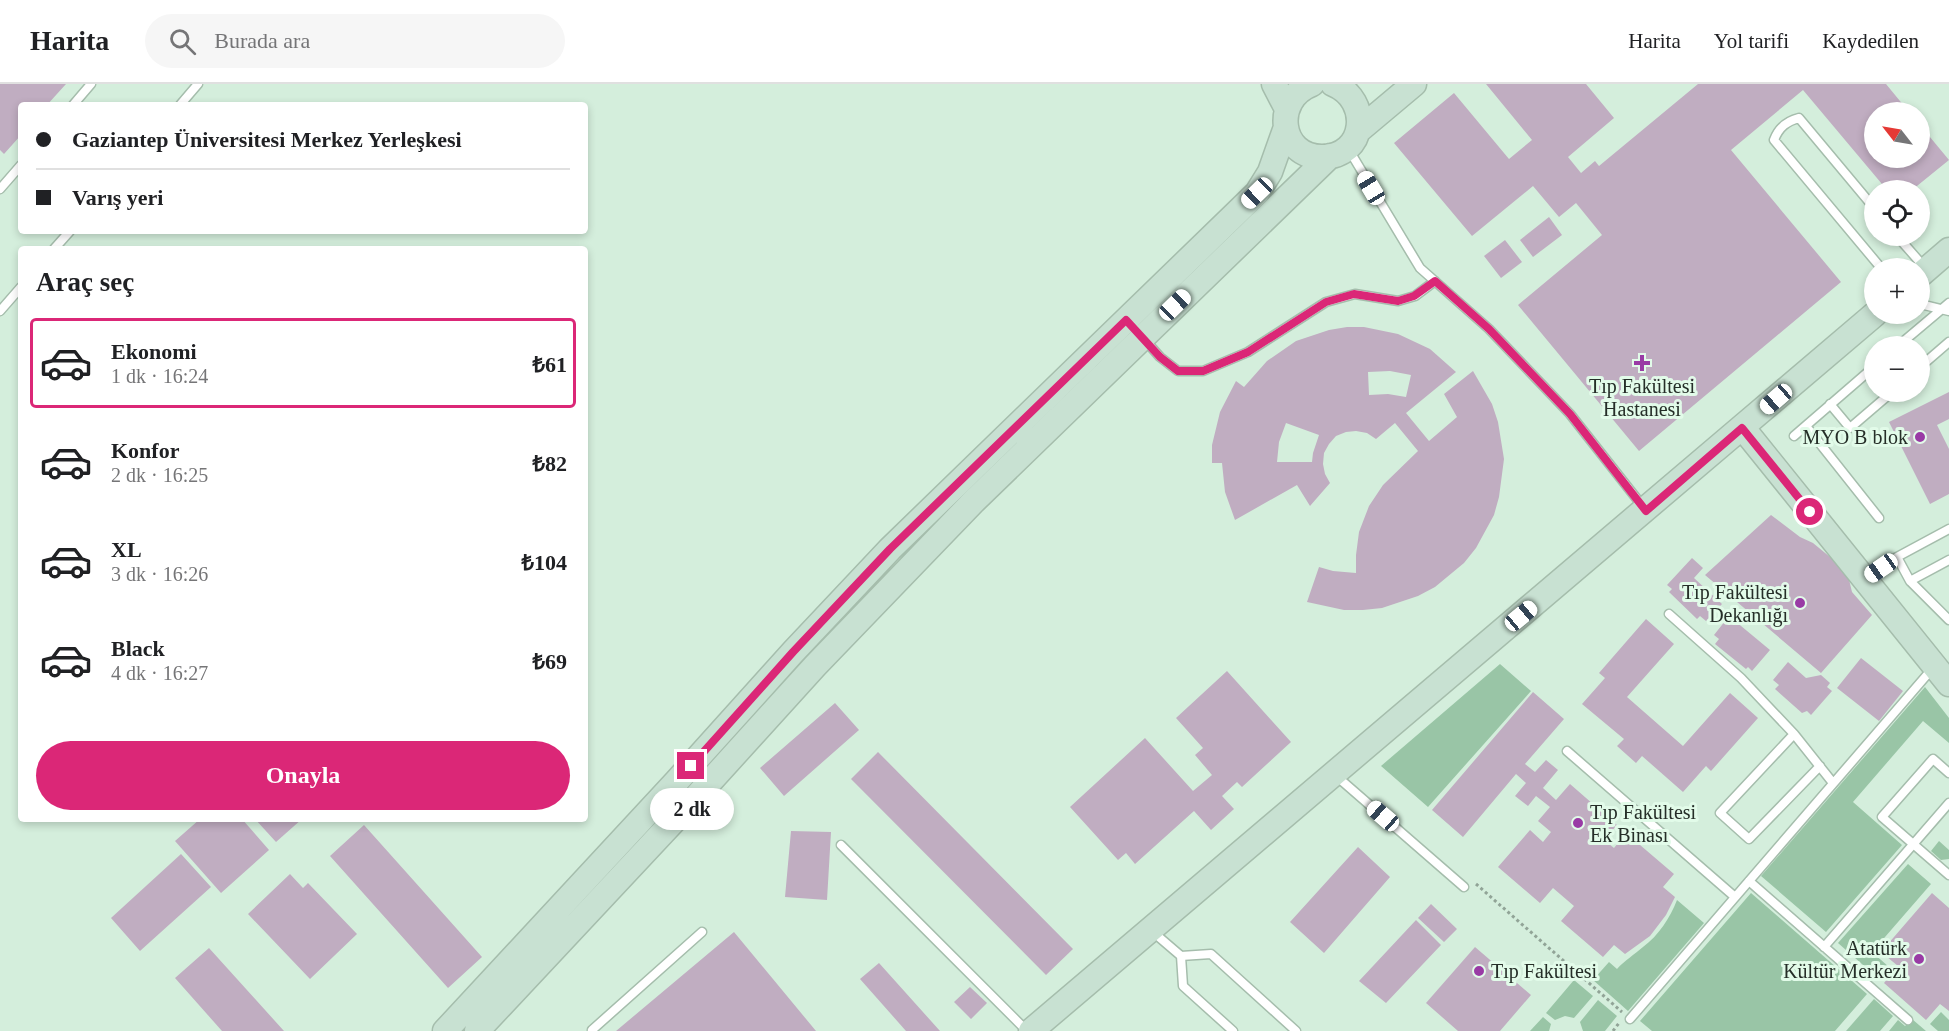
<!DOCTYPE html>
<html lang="tr">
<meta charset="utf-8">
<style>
:root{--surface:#fff;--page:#f6f6f6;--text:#202124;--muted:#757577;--line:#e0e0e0;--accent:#db2777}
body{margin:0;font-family:Georgia,serif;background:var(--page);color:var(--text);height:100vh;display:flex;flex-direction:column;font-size:22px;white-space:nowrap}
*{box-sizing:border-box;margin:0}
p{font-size:20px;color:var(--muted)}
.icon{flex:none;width:33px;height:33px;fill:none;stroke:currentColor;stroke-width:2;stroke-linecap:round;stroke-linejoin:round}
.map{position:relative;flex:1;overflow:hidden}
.sheet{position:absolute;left:18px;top:162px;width:570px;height:576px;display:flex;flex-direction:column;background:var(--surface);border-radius:6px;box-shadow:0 3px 9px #0003}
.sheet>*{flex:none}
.hud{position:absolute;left:18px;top:18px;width:570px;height:132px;border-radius:6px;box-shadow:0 3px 9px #0003;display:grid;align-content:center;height:132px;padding:0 18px;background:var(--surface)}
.needle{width:39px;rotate:301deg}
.controls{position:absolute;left:1864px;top:18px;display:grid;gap:12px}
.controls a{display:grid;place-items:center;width:66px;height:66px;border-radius:50%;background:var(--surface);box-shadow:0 3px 9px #0003;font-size:30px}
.end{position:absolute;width:27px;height:27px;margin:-14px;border:8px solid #db2777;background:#fff;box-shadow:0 0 0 3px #fff}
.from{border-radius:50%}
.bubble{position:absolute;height:42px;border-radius:21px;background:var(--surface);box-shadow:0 3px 9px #0003;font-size:20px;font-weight:700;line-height:42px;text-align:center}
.car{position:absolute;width:18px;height:36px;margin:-18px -9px;border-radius:8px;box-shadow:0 0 4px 2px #0007;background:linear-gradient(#fff 24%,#345 0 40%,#fff 0 76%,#345 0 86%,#fff 0)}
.hud b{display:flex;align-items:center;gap:21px;height:57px;font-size:22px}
.hud b+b{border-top:2px solid var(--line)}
.hud i{width:15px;height:15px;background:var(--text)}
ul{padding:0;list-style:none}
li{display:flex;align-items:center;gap:18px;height:90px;margin:0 12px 9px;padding:0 6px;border:3px solid transparent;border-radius:6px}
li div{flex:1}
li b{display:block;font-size:22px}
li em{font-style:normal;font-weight:700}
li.active{border-color:var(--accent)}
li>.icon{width:54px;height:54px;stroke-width:1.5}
h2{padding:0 18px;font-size:27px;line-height:72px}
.button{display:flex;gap:12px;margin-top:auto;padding:12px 18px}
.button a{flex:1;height:69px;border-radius:36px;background:var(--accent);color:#fff;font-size:24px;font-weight:700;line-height:69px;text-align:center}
header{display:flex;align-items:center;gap:36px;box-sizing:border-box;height:84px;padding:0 30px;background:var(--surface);border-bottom:2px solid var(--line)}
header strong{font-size:28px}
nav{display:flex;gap:33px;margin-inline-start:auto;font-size:21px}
.search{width:420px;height:54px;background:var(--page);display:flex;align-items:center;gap:15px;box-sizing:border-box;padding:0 21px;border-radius:33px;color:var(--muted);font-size:22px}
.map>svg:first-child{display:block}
.green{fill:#99c5a6}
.building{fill:#c0adc1;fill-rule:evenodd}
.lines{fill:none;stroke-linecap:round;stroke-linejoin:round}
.lane-casing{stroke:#a5bdac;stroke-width:11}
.secondary-casing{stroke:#a5bdac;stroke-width:27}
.path{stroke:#91a497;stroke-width:3;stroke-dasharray:3 3;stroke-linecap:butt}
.lane{stroke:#fff;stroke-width:8}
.secondary{stroke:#c8e1d2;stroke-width:24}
.route{stroke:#db2777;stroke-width:8}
.poi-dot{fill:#993ba5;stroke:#e2fbe9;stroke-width:2}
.labels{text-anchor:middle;stroke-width:6;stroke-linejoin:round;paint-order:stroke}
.poi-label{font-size:20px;fill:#252e28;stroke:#e2fbe9;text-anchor:end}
</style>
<header>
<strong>Harita</strong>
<div class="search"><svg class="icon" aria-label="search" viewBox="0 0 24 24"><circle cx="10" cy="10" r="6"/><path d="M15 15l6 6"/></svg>Burada ara</div>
<nav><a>Harita</a><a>Yol tarifi</a><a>Kaydedilen</a></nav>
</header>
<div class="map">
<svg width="1949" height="947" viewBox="0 0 1949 947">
<rect width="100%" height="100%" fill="#d4eedc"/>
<path class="green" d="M1500,580L1531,607L1428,723L1381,682Z
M1925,603L1949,634V659L1923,637L1853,718L1902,761L1826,848L1761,792Z
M1939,757L1949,766V775L1941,776L1931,767Z
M1908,780L1931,800L1872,868L1889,883L1879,895L1838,859Z
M1751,809L1867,910L1835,947H1652L1640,937Z
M1677,816L1704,839L1628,927L1593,896L1609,878L1617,885C1625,876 1634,871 1643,863C1659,851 1670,834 1677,816Z
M1574,896L1593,912L1574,934L1565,932L1555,936L1546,929Z
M1874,915L1893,932L1880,947H1846Z
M1598,916L1617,932L1605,947H1583L1580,938Z
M1941,928L1949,936V947H1938L1930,940Z
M1543,933L1551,940L1549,947H1530Z
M1912,935L1926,947H1889L1898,936L1905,942Z"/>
<path class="building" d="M0,0H66L47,21H21V51L4,70L0,66Z
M1486,0H1586L1614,34L1568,73L1581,89L1595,77L1599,82L1698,0H1886L1909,28H1875V74H1920V41L1949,76L1912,106H1887L1803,6L1731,66L1841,198L1639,367L1518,221L1602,151L1576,119L1559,133L1533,102L1472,152L1394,59L1454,9L1509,75L1532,56Z
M1549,133L1562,151L1533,173L1520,156Z
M1505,156L1522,178L1501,194L1484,172Z
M1347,243H1364L1398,250L1430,265L1456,288L1406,329L1429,357L1457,333L1444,310L1473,287L1492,320L1498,338L1504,375L1499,413L1494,431L1476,464L1464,479L1435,503L1418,512L1382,524L1363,526H1344L1307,518L1319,483L1333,487L1356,489V471L1359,448L1369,422L1383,401L1418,367L1395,339L1376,355L1367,349L1356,347L1346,348L1336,352L1329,360L1324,369L1323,380L1325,390L1330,399L1310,422L1297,401L1235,436L1225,408L1222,379H1212V361L1220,328L1236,297L1244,303L1267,277L1296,257L1329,246ZM1390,287L1411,291L1406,313L1388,310L1369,311L1368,288ZM1286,339L1319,351L1313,369L1312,378H1277L1279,358Z
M1949,308V335L1937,341L1949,365V410L1930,420L1889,338Z
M1771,431L1800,453L1813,459L1847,487L1852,508L1872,531L1821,589L1705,491Z
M1692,474L1703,484L1694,494L1722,520L1706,537L1700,532L1697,535L1669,508L1672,505L1667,501Z
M1729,532L1770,566L1752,587L1748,583L1746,585L1715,560L1719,555L1714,551Z
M1646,535L1674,560L1627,613L1683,662L1730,609L1758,634L1711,687L1706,682L1683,708L1642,672L1636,679L1617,662L1624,655L1582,620L1605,594L1599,589Z
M1861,574L1903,607L1879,637L1837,604Z
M1788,578L1806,594L1821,591L1830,599L1827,603L1832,607L1811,631L1807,627L1802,629L1775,605L1779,601L1773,596Z
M1227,587L1291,658L1242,703L1237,698L1222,712L1234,725L1211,746L1194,727L1135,780L1126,769L1118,776L1070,723L1145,654L1193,707L1212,691L1195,671L1203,664L1176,634Z
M1533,608L1564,635L1525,680L1535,688L1546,676L1558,686L1543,704L1556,716L1570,700L1617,741L1604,756L1614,764L1626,749L1674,790L1663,803L1675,813L1666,831L1650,852L1625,870L1614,861L1603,873L1561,837L1574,822L1553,804L1540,819L1498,783L1530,746L1543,758L1551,748L1538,737L1550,723L1536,712L1528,722L1515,712L1526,699L1516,690L1463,753L1432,726Z
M835,619L859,646L784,712L760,684Z
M878,668L1073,865L1046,891L851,695Z
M200,735H242L269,766L221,809L175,757Z
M255,735H302L276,758Z
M364,741L482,873L448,904L330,772Z
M791,747L831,748L827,816L785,813Z
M1358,763L1390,793L1324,869L1290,838Z
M181,770L211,803L140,867L111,834Z
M290,790L303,804L308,799L357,850L310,895L248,830Z
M1932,809L1949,824V927L1940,920L1926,936L1884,899L1898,882L1881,868Z
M1431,820L1457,845L1444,858L1418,834Z
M1416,836L1441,861L1386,919L1359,897Z
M734,848L816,947H616Z
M1475,863L1531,911L1500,947H1458L1426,919Z
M209,864L284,947H222L175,894Z
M879,879L940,947H906L860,895Z
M970,903L987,919L971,935L954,918Z"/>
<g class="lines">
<defs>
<path id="lane" d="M73,21L91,0
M180,21L198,0
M1349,66L1420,184L1489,245L1570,330L1644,424
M0,105L21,81
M1875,125L1799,34C1787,37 1779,43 1774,56L1881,184
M1897,152L1926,185
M54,165L70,147
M1920,220L1949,227
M0,227L21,203
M1127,236L1160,273L1178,287H1203L1248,268L1326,218L1355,210L1398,217L1415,212L1435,197
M1898,262L1949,219
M1920,283L1949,258
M1830,320L1850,344L1892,308
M1806,342L1879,434
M1794,352L1875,282
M1897,473L1910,497L1949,536
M1868,494L1897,473L1949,445
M1910,497L1949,476
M1669,530L1741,594L1794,650L1833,699
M1794,650L1720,729L1749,755L1820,682
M1567,667L1735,813
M1949,689L1933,675L1882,733L1949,791
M1334,690L1464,803
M841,761L1027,947
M1749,797L1908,936
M1153,848L1181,872L1211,870L1296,947
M1824,863L1949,719
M1181,872L1183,902L1233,947
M1630,935L1932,585
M593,947L592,946L702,848"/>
<path id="secondary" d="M1274,0L1287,25
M1312,0C1272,15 1279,73 1322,73C1366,73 1372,16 1333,0
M1358,47L1414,0
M1920,191L1949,166
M1742,343L1875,230
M445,947L676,698L793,568L890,465L1257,109L1270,88L1286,43
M477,947L697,712L815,582L974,417L1330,72
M1031,947L1742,343L1949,600"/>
</defs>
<use href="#lane" class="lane-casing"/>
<use href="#secondary" class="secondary-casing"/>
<path class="path" d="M1476,800L1622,928
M1613,947L1619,939"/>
<use href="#lane" class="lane"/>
<use href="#secondary" class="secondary"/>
</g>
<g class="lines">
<path class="route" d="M691,682L793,568L890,465L1126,236L1160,273L1178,287H1203L1248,268L1326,218L1354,210L1398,217L1414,212L1435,197L1489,245L1570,330L1646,427L1742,344L1810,428"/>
</g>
<g class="poi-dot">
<path d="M1639 270h6v6h6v6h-6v6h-6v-6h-6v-6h6z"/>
<circle cx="1920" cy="353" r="6"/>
<circle cx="1800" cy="519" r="6"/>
<circle cx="1578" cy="739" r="6"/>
<circle cx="1919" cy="875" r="6"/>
<circle cx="1479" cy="887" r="6"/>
</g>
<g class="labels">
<g class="poi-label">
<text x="1642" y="309" text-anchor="middle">Tıp Fakültesi<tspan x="1642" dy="23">Hastanesi</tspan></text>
<text x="1908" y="360">MYO B blok</text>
<text x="1788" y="515">Tıp Fakültesi<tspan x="1788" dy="23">Dekanlığı</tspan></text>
<text x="1590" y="735" text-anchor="start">Tıp Fakültesi<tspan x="1590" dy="23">Ek Binası</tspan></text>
<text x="1907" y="871">Atatürk<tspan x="1907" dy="23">Kültür Merkezi</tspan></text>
<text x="1491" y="894" text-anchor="start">Tıp Fakültesi</text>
</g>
</g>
</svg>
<div class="controls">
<a><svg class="needle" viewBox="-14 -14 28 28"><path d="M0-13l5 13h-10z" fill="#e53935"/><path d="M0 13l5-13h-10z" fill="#757577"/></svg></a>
<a><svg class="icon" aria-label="locate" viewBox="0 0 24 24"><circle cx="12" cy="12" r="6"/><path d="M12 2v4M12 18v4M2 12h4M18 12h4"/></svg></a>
<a>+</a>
<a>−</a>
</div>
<i class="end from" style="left:1810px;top:428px"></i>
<i class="end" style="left:691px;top:682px"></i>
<div class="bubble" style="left:650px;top:704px;width:84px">2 dk</div>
<i class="car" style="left:1371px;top:104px;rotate:329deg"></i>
<i class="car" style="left:1257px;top:109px;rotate:226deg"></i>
<i class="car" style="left:1175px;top:221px;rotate:46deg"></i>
<i class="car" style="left:1776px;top:315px;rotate:229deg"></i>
<i class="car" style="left:1881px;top:484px;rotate:235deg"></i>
<i class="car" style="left:1521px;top:532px;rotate:50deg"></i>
<i class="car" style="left:1383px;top:732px;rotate:311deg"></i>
<div class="hud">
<b><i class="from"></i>Gaziantep Üniversitesi Merkez Yerleşkesi</b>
<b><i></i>Varış yeri</b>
</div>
<section class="sheet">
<h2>Araç seç</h2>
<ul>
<li class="active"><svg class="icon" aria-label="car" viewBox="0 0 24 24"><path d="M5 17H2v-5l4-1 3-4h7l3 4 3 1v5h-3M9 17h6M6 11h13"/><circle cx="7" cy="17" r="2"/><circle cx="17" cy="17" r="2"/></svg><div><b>Ekonomi</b><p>1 dk · 16:24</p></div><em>₺61</em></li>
<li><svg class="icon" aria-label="car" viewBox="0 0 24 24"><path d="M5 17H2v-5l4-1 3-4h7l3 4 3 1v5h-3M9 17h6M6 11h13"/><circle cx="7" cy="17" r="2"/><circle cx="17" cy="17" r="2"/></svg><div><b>Konfor</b><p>2 dk · 16:25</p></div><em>₺82</em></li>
<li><svg class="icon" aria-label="car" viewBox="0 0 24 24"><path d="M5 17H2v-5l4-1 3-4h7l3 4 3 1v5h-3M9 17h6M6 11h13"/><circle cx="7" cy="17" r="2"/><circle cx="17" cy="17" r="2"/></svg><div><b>XL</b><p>3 dk · 16:26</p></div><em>₺104</em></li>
<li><svg class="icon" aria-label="car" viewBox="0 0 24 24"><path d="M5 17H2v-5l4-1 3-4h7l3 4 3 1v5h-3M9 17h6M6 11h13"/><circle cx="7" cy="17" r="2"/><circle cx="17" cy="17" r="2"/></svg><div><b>Black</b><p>4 dk · 16:27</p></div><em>₺69</em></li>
</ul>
<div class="button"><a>Onayla</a></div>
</section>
</div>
